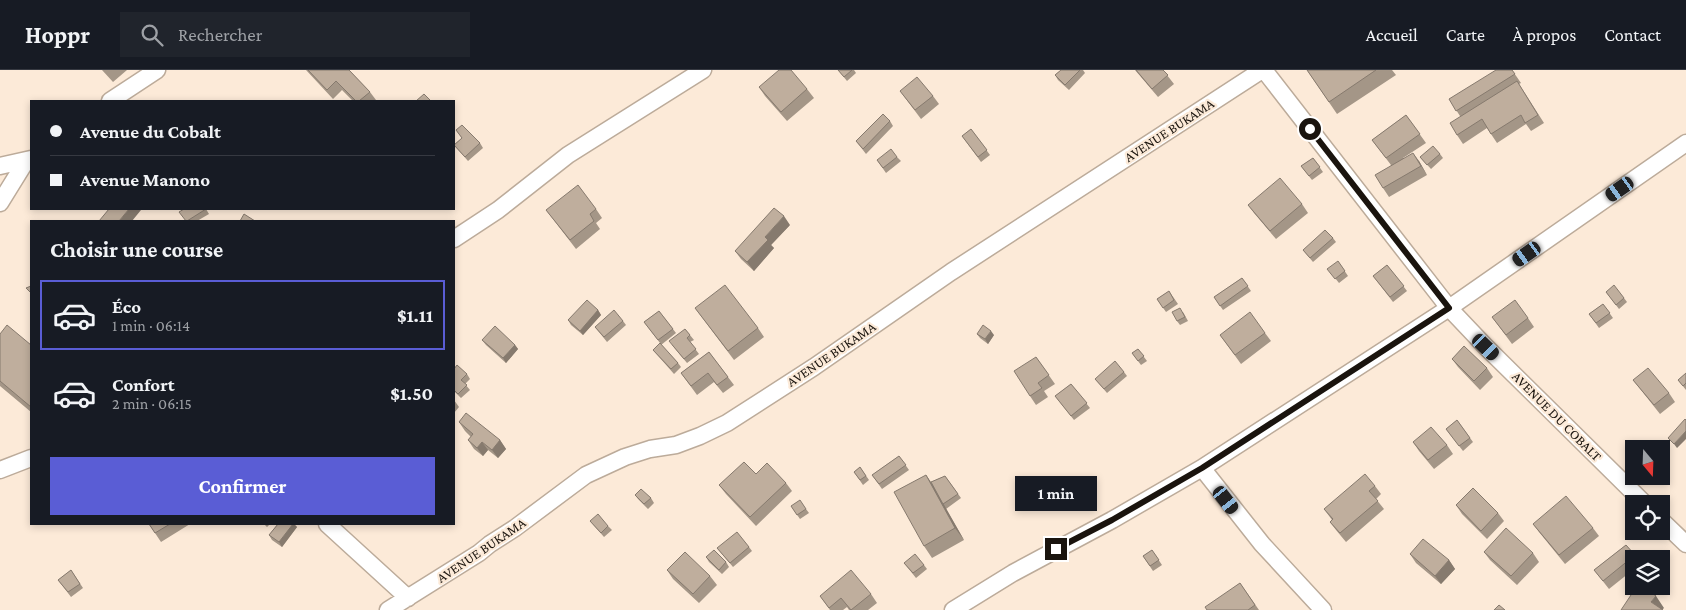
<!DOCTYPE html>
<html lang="fr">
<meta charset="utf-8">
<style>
:root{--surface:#171b24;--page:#20242c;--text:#f1f3f6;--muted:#9ea1a6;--line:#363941;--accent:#5a5dd5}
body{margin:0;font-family:"Crimson Pro",serif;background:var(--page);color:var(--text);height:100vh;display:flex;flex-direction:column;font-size:19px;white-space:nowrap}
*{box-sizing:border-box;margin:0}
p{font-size:16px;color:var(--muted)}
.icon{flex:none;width:28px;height:28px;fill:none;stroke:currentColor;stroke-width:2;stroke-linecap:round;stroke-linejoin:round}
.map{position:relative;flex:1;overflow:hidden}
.side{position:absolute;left:30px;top:150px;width:425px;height:305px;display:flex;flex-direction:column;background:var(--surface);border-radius:0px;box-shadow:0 2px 8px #0003}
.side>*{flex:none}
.top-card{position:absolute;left:30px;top:30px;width:425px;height:110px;border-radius:0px;box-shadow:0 2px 8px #0003;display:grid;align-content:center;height:110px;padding:0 20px;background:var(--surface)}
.needle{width:32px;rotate:161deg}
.buttons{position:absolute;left:1625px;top:370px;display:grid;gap:10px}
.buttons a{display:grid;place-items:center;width:45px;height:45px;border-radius:0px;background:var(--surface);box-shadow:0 2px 8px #0003;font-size:25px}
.end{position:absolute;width:22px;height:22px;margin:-11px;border:6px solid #1a140e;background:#fff;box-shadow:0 0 0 2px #fff}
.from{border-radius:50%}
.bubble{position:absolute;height:35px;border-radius:0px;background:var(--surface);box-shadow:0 2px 8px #0003;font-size:16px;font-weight:700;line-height:35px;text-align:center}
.car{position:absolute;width:15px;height:30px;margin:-15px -8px;border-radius:6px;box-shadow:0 0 4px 1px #0007;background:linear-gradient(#222 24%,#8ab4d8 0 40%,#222 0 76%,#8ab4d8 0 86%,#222 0)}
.top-card b{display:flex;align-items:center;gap:18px;height:48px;font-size:19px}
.top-card b+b{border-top:1px solid var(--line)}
.top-card i{width:12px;height:12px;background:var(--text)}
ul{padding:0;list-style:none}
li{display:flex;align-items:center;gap:15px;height:70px;margin:0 10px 8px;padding:0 10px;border:2px solid transparent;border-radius:0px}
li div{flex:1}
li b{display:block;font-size:19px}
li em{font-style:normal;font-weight:700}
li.active{border-color:var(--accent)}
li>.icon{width:45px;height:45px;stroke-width:1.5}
h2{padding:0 20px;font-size:22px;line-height:60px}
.cta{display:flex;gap:10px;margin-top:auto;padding:10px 20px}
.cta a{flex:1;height:58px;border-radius:0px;background:var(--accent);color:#fff;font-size:20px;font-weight:700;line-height:58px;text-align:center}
header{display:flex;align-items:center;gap:30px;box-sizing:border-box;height:70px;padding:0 25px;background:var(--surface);border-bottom:1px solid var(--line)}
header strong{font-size:24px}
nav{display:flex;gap:28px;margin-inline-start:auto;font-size:18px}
.search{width:350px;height:45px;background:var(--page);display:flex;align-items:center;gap:12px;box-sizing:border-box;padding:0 18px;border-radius:0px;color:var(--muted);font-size:19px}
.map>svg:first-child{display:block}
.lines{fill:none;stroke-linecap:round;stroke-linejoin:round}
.minor-casing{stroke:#bcab9a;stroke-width:19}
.minor{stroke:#fff;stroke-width:16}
.wall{fill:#a49687}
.shaded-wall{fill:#867a6e}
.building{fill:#bfae9d;stroke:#867a6e}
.route{stroke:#1a140e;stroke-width:6}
.labels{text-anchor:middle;stroke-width:4.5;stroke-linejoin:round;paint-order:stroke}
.street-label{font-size:14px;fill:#1a140e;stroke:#fcead8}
</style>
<header>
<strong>Hoppr</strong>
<div class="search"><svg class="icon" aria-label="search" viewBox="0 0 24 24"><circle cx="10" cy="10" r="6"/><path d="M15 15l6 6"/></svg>Rechercher</div>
<nav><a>Accueil</a><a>Carte</a><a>À propos</a><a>Contact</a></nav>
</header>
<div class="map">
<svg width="1686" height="540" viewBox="0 0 1686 540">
<rect width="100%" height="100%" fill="#fcead8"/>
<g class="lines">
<defs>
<path id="minor" d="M1264,0L1449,238L1486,277L1645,434
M110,31L157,0
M0,96L31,89
M0,133L26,91
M454,169L498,140L568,85L703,0
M1202,398L1262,474L1323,540
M0,400L31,388
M1661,450L1686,474
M327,454L408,528
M388,540L479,483L490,474L515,458L586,405L625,387L650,379L676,375L700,366L727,353L814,297L951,202L1262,0
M953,540L1013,503L1112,450L1202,398L1449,238L1686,73"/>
</defs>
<use href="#minor" class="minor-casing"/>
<use href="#minor" class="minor"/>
</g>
<path class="wall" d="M102,0H127L113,12Z
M306,0H349L370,22L376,30L375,31H353L342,20L333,29Z
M838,0H854L856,3L847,11Z
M1061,0H1083L1085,3L1069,20L1058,10L1055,5Z
M1135,0H1163L1174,14L1158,27Z
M1307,0H1392L1396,5L1337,44Z
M1512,0L1521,13L1519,14L1544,53L1531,61L1526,54L1497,73L1487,58L1463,74L1457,65L1460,46L1449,29Z
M759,17L807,19L814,28L787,51L765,26Z
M900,21L933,26L939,34L921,49Z
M1406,45L1426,73L1403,88L1419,91L1427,105L1389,127L1383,118L1391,95L1372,70Z
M890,51L893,56L866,84L856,71Z
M971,59L990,85L981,92L962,66Z
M456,60L480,73L483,78L468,91L454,75L462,68Z
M1440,84L1443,88L1431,99L1420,87Z
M897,87L901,91L886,103L877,90Z
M1313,88L1323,102L1312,110L1301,96Z
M1302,134L1308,143L1276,169L1254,143L1248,135Z
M206,139L209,144L197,151H186Z
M596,139L602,148L596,153L600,159L576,179L546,140Z
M790,155L771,175L774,178L754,201L741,189L735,181Z
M1333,168L1336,172L1313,192L1303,180Z
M1338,191L1348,206L1339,213L1331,203Z
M1387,195L1407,221L1393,232L1373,206Z
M1242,208L1251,221L1223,240L1214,227Z
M1169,221L1178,234L1166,242L1157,229Z
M1606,222L1624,228L1627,232L1619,239Z
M1603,234L1613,248L1599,258L1589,244Z
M695,238L758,258L764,267L734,290Z
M598,240L601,245L583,265L571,255L568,250Z
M659,241L676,263L661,275L678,293L681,297L674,304L653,280L660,273L644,252Z
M1183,242L1188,251L1180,255L1177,251Z
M1492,247L1528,248L1534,257L1512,274Z
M623,251L626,255L607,272L595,257Z
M685,259L694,270L690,272L699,284L687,293L672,275Z
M1265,263L1271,271L1241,294L1220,265Z
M0,264L31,275V342L0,316Z
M977,264L994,265L988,274L980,268Z
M482,270L515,275L518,279L506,293L486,275Z
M1138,279L1147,291L1141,295L1132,283Z
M709,282L734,315L723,323L714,312L697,325L681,303Z
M1036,287L1055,314L1044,321L1048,327L1036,335L1030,326Z
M1452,289L1487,298L1493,307L1480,320L1458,297Z
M454,299L467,304L470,309L465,314L470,320L461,328L454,321Z
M1124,302L1127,306L1107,323L1095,309Z
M1686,303V320L1678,310Z
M1633,310L1669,323L1675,332L1660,344Z
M1071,314L1090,338L1074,350L1055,326Z
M454,330L459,337L454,343Z
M1457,350L1473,372L1463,381L1446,359Z
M459,352L500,370L506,379L498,388L488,380L483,386L474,379L468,370L471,367L465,361Z
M1413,372L1447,375L1453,384L1434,399L1419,381Z
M899,386L909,400L882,419L872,405Z
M860,397L869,410L863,415L854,402Z
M756,404L786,413L792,421L756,456L726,424L719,415Z
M926,405L931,412L945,406L961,428L946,439L964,470L932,488L924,476Z
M1375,416L1381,424L1376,429L1384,439L1346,472L1336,460L1330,452L1332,450L1324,439Z
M635,425L651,428L654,433L648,439L638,429Z
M1456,435L1498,443L1504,451L1487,469L1462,444Z
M791,436L806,439L809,443L800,449Z
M590,451L608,456L612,460L604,467Z
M149,454H190L161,472Z
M264,454H270L267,457Z
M278,454H294L297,457L282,477L272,470L269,465Z
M1533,454L1593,458L1599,466L1565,494L1539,462Z
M1626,475L1637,489H1634V499L1609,519L1594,500Z
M749,477L752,481L733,497L717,478Z
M1152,480L1162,495L1153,501L1143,486Z
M1484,482L1533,483L1539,492L1517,515L1490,490Z
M1410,484L1449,490L1455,499L1441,514L1416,493Z
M706,487L726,492L729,497L722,504L709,492Z
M904,493L924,495L927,499L916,508Z
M71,500L83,518L71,527L58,510Z
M667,500L710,506L717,515L699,533L673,509Z
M1240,513L1259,540H1207Z
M871,524L877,533L868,540H849L847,537L843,540H830L820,526Z"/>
<path class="shaded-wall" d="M1413,83L1419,91L1427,105L1421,96Z
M129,139H140L141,140L132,151H119Z
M784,146L790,155L771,175L774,178L754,201L747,192L765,167Z
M598,240L601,245L583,265L580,261Z
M991,261L994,265L988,274L985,269Z
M515,275L518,279L506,293L503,288Z
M1686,361V369L1677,378L1674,374Z
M500,370L506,379L498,388L492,380Z
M482,372L488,380L483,386L477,378Z
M926,405L934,417L964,470L955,458Z
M293,454H294L297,457L282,477L279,472Z
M1449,490L1455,499L1441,514L1435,506Z
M1656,526L1664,538L1662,540L1651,532Z"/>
<path class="building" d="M308,0H349L370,22L359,31H356L336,11L327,20Z
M779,0H791L807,19L781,42L759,17Z
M838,0H852L844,7Z
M1061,0H1080L1065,15L1055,5Z
M1136,0H1163L1168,5L1152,19Z
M1307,0H1376L1329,32Z
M1496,0H1512L1515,4L1456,41L1449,29Z
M917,7L933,26L915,40L900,21Z
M1517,11L1538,45L1525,53L1521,45L1491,64L1482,49L1457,65L1450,53Z
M424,24L431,31H416Z
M883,44L890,51L863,79L856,71Z
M1406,45L1420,64L1386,88L1372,70Z
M462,55L480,73L465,87L454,75L462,68L456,60Z
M971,59L987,80L978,87L962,66Z
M1433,76L1440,84L1427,95L1420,87Z
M891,79L897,87L883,98L877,90Z
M1413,83L1421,96L1383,118L1375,105Z
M1313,88L1320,97L1309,106L1301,96Z
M1280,108L1302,134L1270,161L1248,135Z
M578,115L596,139L590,144L594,151L570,170L546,140Z
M774,138L784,146L765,167L768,170L747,192L735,181Z
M109,139H129L119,151H99Z
M184,139H206L187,151H186L179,142Z
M244,144L255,151H240Z
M1325,160L1333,168L1310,188L1303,180Z
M1338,191L1345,201L1335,209L1327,199Z
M1387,195L1404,216L1390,227L1373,206Z
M1242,208L1248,216L1220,236L1214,227Z
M725,215L758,258L728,281L695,238Z
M1614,215L1624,228L1616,235L1606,222Z
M31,216V223L26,218Z
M1169,221L1174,230L1163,238L1157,229Z
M587,230L598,240L580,261L568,250Z
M1515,230L1528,248L1506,265L1492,247Z
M1603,234L1610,243L1596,253L1589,244Z
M1180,238L1185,247L1177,251L1172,242Z
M614,240L623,251L604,267L595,257Z
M659,241L673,259L658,270L644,252Z
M1250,242L1265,263L1235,285L1220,265Z
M7,255L31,275V337L0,311V264Z
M983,255L991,261L985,269L977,264Z
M495,256L515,275L503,288L482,270Z
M685,259L690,265L687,268L696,279L684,289L669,271Z
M660,273L678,293L671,299L653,280Z
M1464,276L1487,298L1474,311L1452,289Z
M1138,279L1144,286L1138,291L1132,283Z
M709,282L728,307L717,315L708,303L691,316L681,303Z
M1036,287L1049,305L1038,313L1042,318L1030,326L1014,301Z
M1115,291L1124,302L1104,319L1095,309Z
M457,295L467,304L461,310L467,315L458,324L454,320V299Z
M1648,298L1669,323L1654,335L1633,310Z
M1686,303V313L1683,316L1678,310Z
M1071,314L1087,333L1071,346L1055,326Z
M466,343L500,370L492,380L482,372L477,378L468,370L473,364L459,352Z
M1685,349L1686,350V361L1674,374L1668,368Z
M1457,350L1470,368L1459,376L1446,359Z
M1431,357L1447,375L1428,390L1413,372Z
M899,386L906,395L879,414L872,405Z
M744,392L756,404L767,393L786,413L750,447L719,415Z
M860,397L866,406L860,410L854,402Z
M1365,404L1375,416L1369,421L1378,431L1340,463L1330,452L1333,449L1324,439Z
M926,405L955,458L924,476L894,422Z
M945,406L958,424L943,434L931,412Z
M1473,418L1498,443L1481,461L1456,435Z
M641,419L651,428L644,434L635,425Z
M1566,426L1593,458L1559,485L1533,454Z
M800,430L806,439L797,445L791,436Z
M598,444L608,456L601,463L590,451Z
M149,454H170L155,463Z
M278,454H293L279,472L269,465Z
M1506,458L1533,483L1511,506L1484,482Z
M737,462L749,477L730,493L717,478Z
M1423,469L1449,490L1435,506L1410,484Z
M1626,475L1635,485L1603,511L1594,500Z
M714,480L726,492L719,500L706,487Z
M1152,480L1159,490L1150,496L1143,486Z
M685,482L710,506L693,524L667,500Z
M915,484L924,495L913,503L904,493Z
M71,500L80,514L68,522L58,510Z
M851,500L871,524L851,540L841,528L829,538L820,526Z
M1240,513L1255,535L1248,540H1207L1205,537Z
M1637,516H1642L1656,526L1651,532L1663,540H1621Z
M1499,535L1505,540H1494Z"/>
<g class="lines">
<path class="route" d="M1056,479L1112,450L1202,398L1449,238L1310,59"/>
</g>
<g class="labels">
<g class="street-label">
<text transform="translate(1169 60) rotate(-33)" y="5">AVENUE BUKAMA</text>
<text transform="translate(831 284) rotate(-34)" y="5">AVENUE BUKAMA</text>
<text transform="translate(1557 346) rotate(45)" y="5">AVENUE DU COBALT</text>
<text transform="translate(481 480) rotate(-34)" y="5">AVENUE BUKAMA</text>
</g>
</g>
</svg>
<div class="buttons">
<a><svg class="needle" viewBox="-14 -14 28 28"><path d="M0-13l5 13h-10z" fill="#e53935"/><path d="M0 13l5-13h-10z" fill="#9ea1a6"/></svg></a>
<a><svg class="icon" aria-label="locate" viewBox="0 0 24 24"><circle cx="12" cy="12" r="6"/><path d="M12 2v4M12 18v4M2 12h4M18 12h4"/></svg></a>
<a><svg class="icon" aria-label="layers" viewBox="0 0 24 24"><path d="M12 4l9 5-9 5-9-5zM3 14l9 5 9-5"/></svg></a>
</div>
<i class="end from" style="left:1310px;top:59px"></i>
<i class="end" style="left:1056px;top:479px"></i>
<div class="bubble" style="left:1015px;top:406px;width:82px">1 min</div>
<i class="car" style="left:1620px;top:119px;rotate:235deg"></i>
<i class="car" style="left:1527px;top:184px;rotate:235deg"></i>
<i class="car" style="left:1486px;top:277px;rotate:134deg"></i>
<i class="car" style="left:1226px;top:430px;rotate:142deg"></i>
<div class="top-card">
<b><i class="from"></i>Avenue du Cobalt</b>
<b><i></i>Avenue Manono</b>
</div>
<section class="side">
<h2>Choisir une course</h2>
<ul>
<li class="active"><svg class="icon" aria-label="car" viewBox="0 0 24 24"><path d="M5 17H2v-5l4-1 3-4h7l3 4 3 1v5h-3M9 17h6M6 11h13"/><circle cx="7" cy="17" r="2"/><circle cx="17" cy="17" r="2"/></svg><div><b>Éco</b><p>1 min · 06:14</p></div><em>$1.11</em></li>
<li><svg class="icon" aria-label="car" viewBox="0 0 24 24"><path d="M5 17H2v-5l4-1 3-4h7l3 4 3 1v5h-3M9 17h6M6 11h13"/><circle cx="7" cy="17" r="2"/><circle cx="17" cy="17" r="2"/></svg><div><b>Confort</b><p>2 min · 06:15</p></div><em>$1.50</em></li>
</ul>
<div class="cta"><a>Confirmer</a></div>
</section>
</div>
